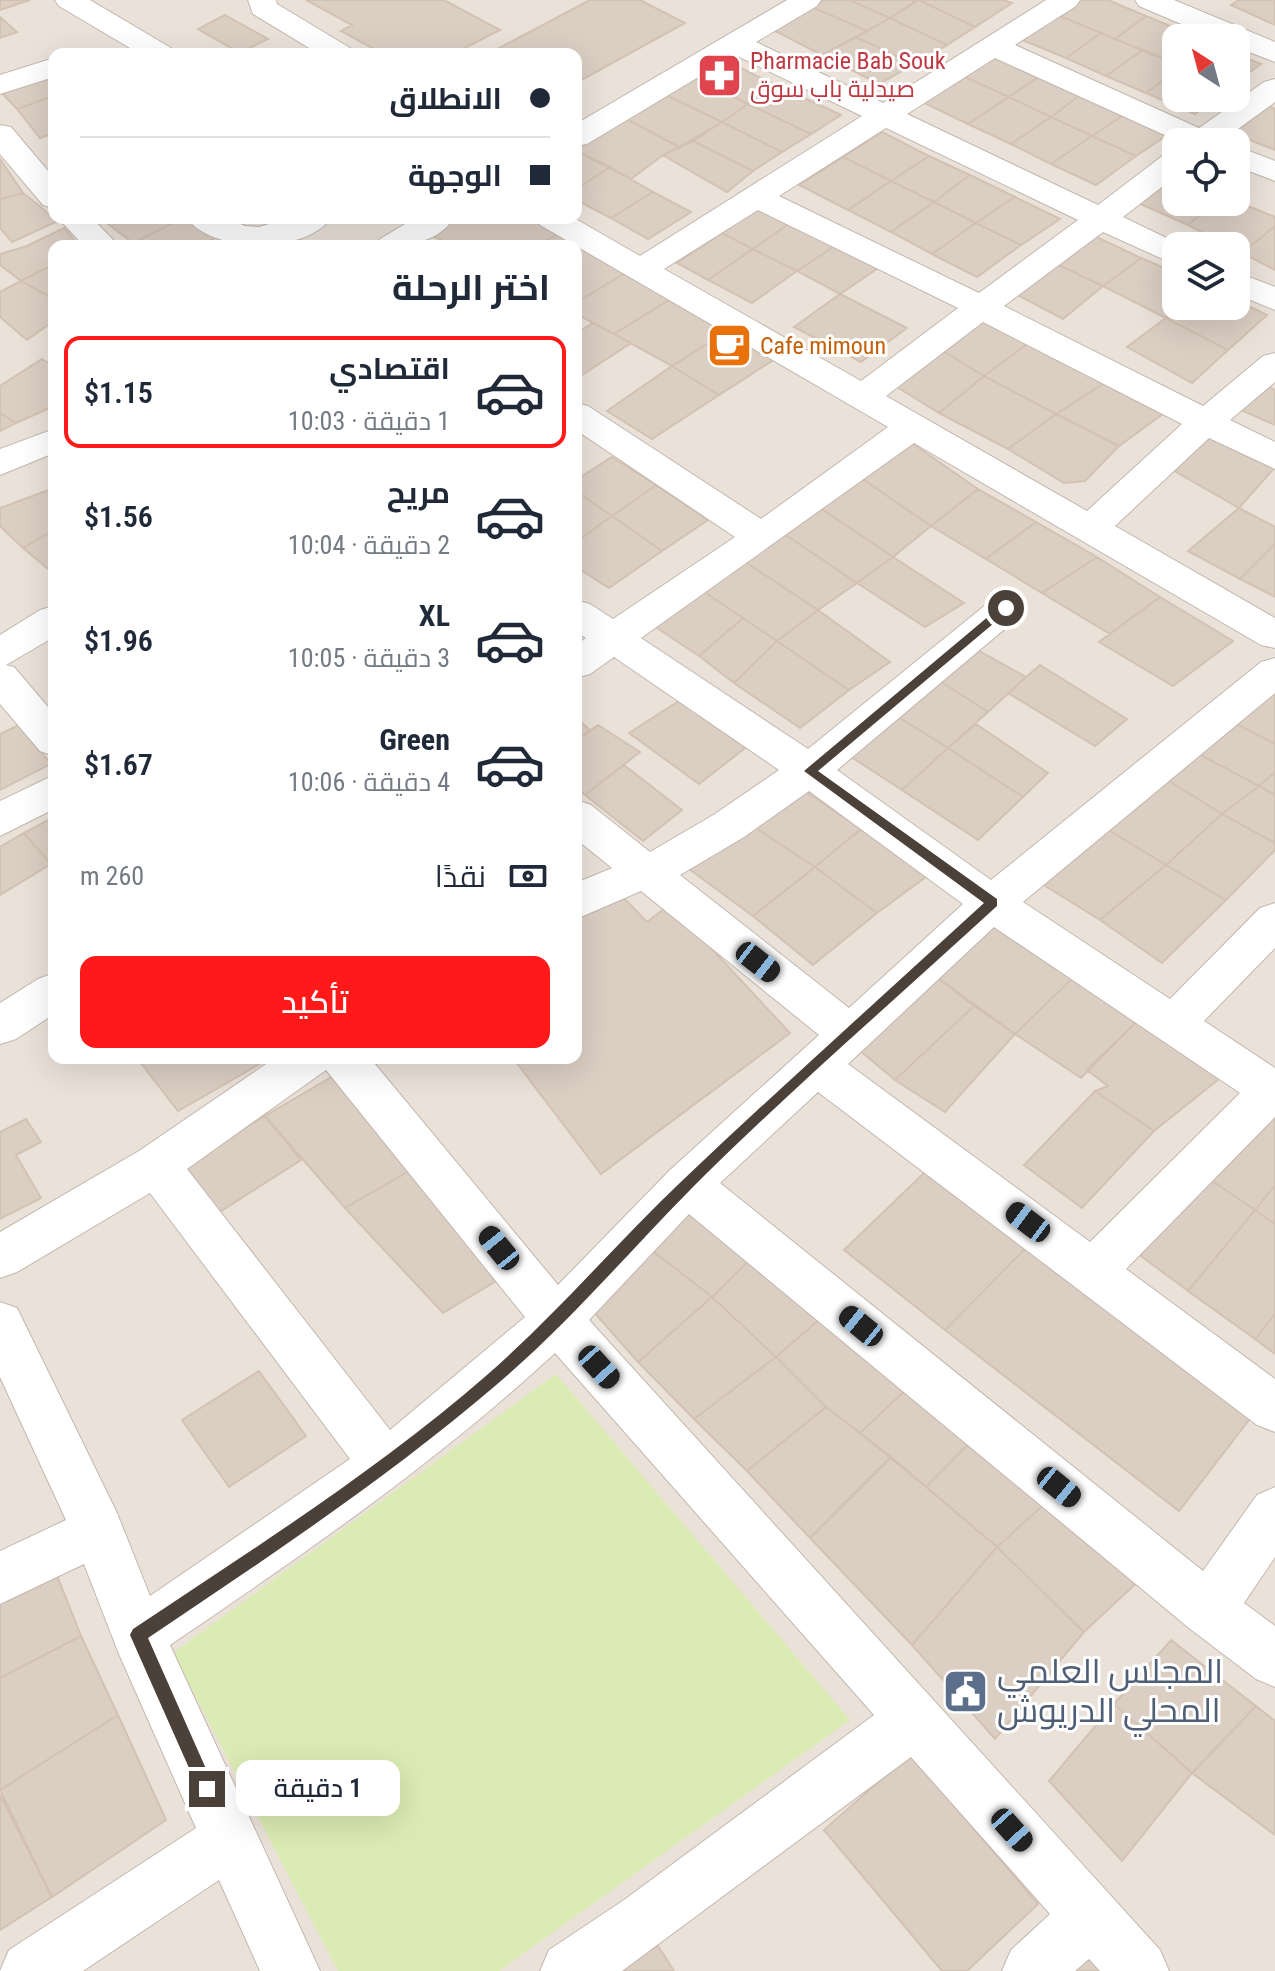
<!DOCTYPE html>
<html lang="ar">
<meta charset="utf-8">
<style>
:root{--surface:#fff;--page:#f6f6f7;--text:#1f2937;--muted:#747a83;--line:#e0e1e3;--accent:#ff1919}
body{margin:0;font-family:"Roboto Condensed",Cairo,sans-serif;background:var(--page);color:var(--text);direction:rtl;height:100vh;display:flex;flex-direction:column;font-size:30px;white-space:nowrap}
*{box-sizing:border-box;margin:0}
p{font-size:26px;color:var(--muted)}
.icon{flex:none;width:44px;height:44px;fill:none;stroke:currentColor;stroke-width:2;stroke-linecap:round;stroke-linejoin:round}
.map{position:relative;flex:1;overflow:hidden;direction:ltr}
.panel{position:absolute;left:48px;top:240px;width:534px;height:824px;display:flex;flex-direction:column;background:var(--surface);border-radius:16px;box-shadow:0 8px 32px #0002;direction:rtl}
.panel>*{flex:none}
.guide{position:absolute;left:48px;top:48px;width:534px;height:176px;border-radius:16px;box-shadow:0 8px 32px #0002;direction:rtl;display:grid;align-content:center;height:176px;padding:0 32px;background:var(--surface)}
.needle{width:52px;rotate:324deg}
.tools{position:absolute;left:1162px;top:24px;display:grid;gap:16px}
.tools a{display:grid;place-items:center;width:88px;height:88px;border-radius:16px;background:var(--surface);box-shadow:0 8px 32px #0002;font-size:40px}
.end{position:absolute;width:36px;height:36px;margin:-18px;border:10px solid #4b4138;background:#fff;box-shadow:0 0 0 4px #fff}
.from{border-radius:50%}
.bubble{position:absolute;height:56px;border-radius:16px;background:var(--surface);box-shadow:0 8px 32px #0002;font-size:26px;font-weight:600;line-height:56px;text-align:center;direction:rtl}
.car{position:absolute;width:24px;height:48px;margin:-24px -12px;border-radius:10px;box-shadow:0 0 6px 2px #0007;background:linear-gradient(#222 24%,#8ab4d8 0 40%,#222 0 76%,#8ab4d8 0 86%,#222 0)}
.guide b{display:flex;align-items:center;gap:28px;height:76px;font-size:30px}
.guide b+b{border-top:2px solid var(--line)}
.guide i{width:20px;height:20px;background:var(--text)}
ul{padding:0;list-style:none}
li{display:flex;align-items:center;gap:24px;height:112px;margin:0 16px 12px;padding:0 16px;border:4px solid transparent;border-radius:16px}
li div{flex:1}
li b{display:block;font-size:30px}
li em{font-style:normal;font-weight:600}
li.active{border-color:var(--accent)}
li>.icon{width:72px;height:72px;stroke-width:1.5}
h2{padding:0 32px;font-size:36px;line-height:96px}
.pay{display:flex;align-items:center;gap:20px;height:88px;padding:0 32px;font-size:30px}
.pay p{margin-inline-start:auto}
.primary-button{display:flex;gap:16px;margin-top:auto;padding:16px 32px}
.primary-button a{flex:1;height:92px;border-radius:16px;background:var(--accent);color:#fff;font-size:32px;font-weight:600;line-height:92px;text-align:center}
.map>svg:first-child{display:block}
.residential{fill:#eae2d9;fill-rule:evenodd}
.green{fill:#daebb3}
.building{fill:#dbcec3;stroke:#d3c2b3;stroke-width:2}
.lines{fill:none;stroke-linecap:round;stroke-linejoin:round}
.minor-casing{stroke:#c2b7ad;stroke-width:2}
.minor{fill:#fff;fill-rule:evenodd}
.route{fill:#4b4138}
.labels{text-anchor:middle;stroke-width:6;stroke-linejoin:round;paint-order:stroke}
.far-health-label{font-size:24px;fill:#be3a42;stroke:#fff;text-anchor:start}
.far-food-label{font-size:24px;fill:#c56008;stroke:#fff;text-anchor:start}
.near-service-label{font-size:34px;fill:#4e5e75;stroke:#fff;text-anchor:start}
</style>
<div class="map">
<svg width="1275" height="1971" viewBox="0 0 1275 1971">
<rect width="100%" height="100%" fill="#f6f1eb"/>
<path class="residential" d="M0,0H1275V1971H0ZM1176,38H1236V98H1176ZM54,54H576V218H54ZM1176,142H1236V202H1176ZM54,246H576V1058H54ZM1176,246H1236V306H1176Z"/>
<path class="green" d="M556,1374L850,1720L499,1971H338L173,1653Z"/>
<path class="building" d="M0,0H30L0,10Z
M306,0H444L500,30L453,54H383L341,31L352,25Z
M590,0H640L685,23L576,83V54H488Z
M824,0H850L890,18L867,31L812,7Z
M850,0H917L890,18Z
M919,0H1004L1012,3L975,27Z
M919,0L975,27L947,45L890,18Z
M1081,0H1108L1146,16L1115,39L1058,15Z
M1239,0H1275V25L1231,5Z
M812,7L867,31L822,55L773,30Z
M225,15L268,39L240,53L198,29Z
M1058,15L1101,33L1066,58L1020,39Z
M1146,16L1199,38H1176V58L1171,62L1115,39Z
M0,17L17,32L0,38Z
M890,18L947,45L914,64L856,37Z
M1101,33L1115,39L1143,50L1106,76L1066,58Z
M856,37L914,64L879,84L822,55Z
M1143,50L1176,64V70L1146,93L1106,76Z
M997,52L1043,74L1009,97L961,75Z
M1236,54L1261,64L1236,82Z
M724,60L778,86L748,104L691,76Z
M1176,70V98H1215L1195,114L1146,93Z
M54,74V96L17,109L0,91Z
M1043,74L1084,92L1051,117L1009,97Z
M961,75L1009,97L968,124L920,101Z
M691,76L748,104L722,122L664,94Z
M778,86L841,115L811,134L748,104Z
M1084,92L1128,112L1092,136L1051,117Z
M664,94L722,122L679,147L627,119Z
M54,96V133L40,138L17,109Z
M1009,97L1051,117L1011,144L968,124Z
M748,104L811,134L782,152L722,122Z
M1265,104L1275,109V150L1227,131Z
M1128,112L1172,132L1136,156L1092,136Z
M1051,117L1092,136L1051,164L1011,144Z
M627,119L679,147L663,155L631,179L576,151V146Z
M722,122L782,152L753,171L693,141Z
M882,132L929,156L891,181L843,157Z
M1092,136L1136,156L1096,185L1051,164Z
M693,141L753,171L727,192L663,155Z
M576,151L610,167L576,189Z
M929,156L970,175L934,202L891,181Z
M843,157L891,181L848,210L799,185Z
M0,159L23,193L0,199Z
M610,167L653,192L611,218L576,200V189Z
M1176,174V202H1215L1188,225L1136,202Z
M970,175L1015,197L976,223L934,202Z
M891,181L934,202L891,232L848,210Z
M653,192L691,212L648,239L611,218Z
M23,193L58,221L12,242L0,228V199Z
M1015,197L1060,219L1021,245L976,223Z
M1236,201L1275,217V226L1242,253L1236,250V246H1228L1188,225L1215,202Z
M934,202L976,223L932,254L891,232Z
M762,206L793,221L753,249L722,233Z
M100,218H183L133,243Z
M183,218L217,237L201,246H137L133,243Z
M455,218H528L558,234L536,246H455L430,235Z
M793,221L838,244L797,271L753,249Z
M976,223L1021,245L977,277L932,254Z
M1275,226V270L1242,253Z
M64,228L79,246H54V264L21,281L0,265V254L27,246Z
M722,233L753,249L708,280L677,263Z
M558,234L625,273L576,303V246H536Z
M1090,234L1141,258L1103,286L1050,261Z
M838,244L881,266L840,294L797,271Z
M753,249L797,271L752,303L708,280Z
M1141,258L1176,273V306H1180L1166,318L1103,286Z
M1050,261L1103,286L1063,319L1010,291Z
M54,264V299L21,281Z
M625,273L674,297L614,334L576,314V303Z
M21,281L54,299V321L27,340L0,317V292Z
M840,294L907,328L861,362L794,327Z
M674,297L729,330L672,366L614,334Z
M1236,300L1267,315L1228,350L1166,318L1180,306H1236Z
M981,315L1031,341L984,376L940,349Z
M1166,318L1228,350L1192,383L1127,347Z
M593,323L631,343L576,379V333Z
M729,330L778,357L719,395L672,366Z
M1031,341L1108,381L1056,414L984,376Z
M940,349L984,376L939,413L892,384Z
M42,359L54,366V406L16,423L0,413V386Z
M672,366L719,395L652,439L607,411Z
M984,376L1056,414L1008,449L939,413Z
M1108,381L1164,413L1119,446L1056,414Z
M1269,387L1275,390V425L1241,410Z
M0,413L16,423L0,431Z
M1056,414L1119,446L1085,481L1064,483L1008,449Z
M1212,434L1275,467L1239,508L1171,469Z
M909,441L978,489L931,526L857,475Z
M612,457L656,485L612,516L576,491V480Z
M857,475L931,526L893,557L819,507Z
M656,485L708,520L662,551L612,516Z
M54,488V530L23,548L0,526V508Z
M978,489L1036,522L986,559L931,526Z
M576,491L612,516L576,542Z
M819,507L893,557L857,583L783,533Z
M1239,508L1275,527V544L1240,579L1188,551Z
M612,516L662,551L609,588L576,567V542Z
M1036,522L1097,557L1042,593L986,559Z
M54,530V574L23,548Z
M783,533L857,583L818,610L741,559Z
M1275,544V597L1240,579Z
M893,557L964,603L925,627L857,583Z
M1097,557L1160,597L1110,634L1042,593Z
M741,559L818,610L777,641L700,589Z
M700,589L743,618L699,656L651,624Z
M1160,597L1233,641L1173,686L1099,642Z
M818,610L890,662L849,690L777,641Z
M743,618L777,641L734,683L699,656Z
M777,641L849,690L800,728L734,683Z
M974,648L1026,677L988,712L937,679Z
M1040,665L1127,719L1095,746L1008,693Z
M937,679L988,712L948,748L892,713Z
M1275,684V744L1231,721Z
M682,699L749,745L699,784L629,733Z
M892,713L948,748L902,790L845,753Z
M576,718L590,730L576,741Z
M1231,721L1275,744V772L1259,786L1197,753Z
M976,724L1048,773L1023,797L948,748Z
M19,725L51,764L0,790V734Z
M598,725L640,752L585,795L576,788V741Z
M948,748L1023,797L978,840L902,790Z
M1197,753L1259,786L1222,814L1166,779Z
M624,765L682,810L643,841L585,795Z
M1275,772V795L1259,786Z
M1166,779L1222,814L1166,865L1107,829Z
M1259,786L1275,795V843L1222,814Z
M802,789L861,829L815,867L750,824Z
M1222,814L1275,843V850L1226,900L1166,865Z
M54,817V862L51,864L24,833Z
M750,824L815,867L753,916L689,869Z
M861,829L930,874L877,913L815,867Z
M1107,829L1166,865L1100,920L1039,882Z
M24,833L51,864L0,895V847Z
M1166,865L1226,900L1162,963L1100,920Z
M815,867L877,913L813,965L753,916Z
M618,892L647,922L670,904L790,1033L601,1174L513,1058H576V915Z
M995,919L1078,973L1015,1034L930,972Z
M930,972L974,1006L895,1080L853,1045Z
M1078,973L1143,1015L1081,1078L1015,1034Z
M974,1006L1015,1034L945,1112L895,1080Z
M1143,1015L1224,1075L1154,1131L1095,1091L1108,1086L1087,1070Z
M137,1058H270L178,1111Z
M333,1076L411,1170L345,1208L265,1116Z
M1095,1091L1154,1131L1082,1208L1024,1165Z
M1275,1106V1185L1255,1210L1199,1172Z
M265,1116L301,1160L215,1215L181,1165Z
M26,1119L41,1142L16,1155L41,1198L0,1219V1132Z
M411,1170L506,1275L443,1313L345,1208Z
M925,1172L1026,1248L945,1330L844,1250Z
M1199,1172L1255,1210L1188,1291L1129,1247Z
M1275,1185V1224L1255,1210Z
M687,1193L758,1252L712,1297L644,1244Z
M1255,1210L1275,1224V1314L1255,1339L1188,1291Z
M644,1244L712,1297L638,1362L585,1302Z
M1026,1248L1255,1412L1179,1511L945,1330Z
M758,1252L830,1310L776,1357L712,1297Z
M712,1297L776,1357L694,1419L638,1362Z
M830,1310L912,1384L860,1433L826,1407L776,1357Z
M1275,1314V1354L1255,1339Z
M776,1357L826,1407L747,1471L694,1419Z
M259,1371L306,1436L229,1487L182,1420Z
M912,1384L975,1437L926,1487L860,1433Z
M826,1407L891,1457L810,1538L747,1471Z
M975,1437L1050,1499L997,1547L926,1487Z
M891,1457L997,1547L912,1645L810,1538Z
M1050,1499L1147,1573L1084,1632L997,1547Z
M997,1547L1084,1632L995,1739L912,1645Z
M54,1568L81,1636L0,1678V1595Z
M81,1636L118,1715L0,1790V1678Z
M1171,1640L1256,1706L1192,1773L1114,1704Z
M1114,1704L1192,1773L1122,1861L1049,1781Z
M1256,1706L1275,1721V1835L1192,1773Z
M118,1715L166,1820L52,1897L0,1790Z
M910,1754L1038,1904L967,1971H942L824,1830Z
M0,1795L52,1897L0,1930Z
M656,1943L674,1971H614Z
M1089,1945L1111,1971H1064Z"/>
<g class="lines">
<defs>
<path id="minor" d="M55,0H90L171,48L176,54H140L59,6Z
M248,0H276L277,4L350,48L355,54H319L253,14Z
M787,0H821L817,6L756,42L883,103L1046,0H1080L1076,6L1015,45L1199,128L1264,82L1275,79V102L1220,142H1180L995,58L907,114L1098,205L1165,154L1176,152V176L1123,217L1183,246H1176V265L1103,232L1004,306L1203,406L1263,356L1275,353V382L1230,420L1275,442V469L1209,438L1115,526L1275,618V648L1261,645L914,443L641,638L808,749L993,599L1006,595L1019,599L1025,608L1019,617L837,770L991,880L1261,662L1275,658V693L1023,902L1170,999L1260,908L1275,903V948L1204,1021L1275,1068V1117L1126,1269L1275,1379V1432L1257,1425L818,1092L720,1183L1203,1571L1257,1495L1275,1487V1557L1244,1603L1275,1626V1687L1256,1679L1189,1628L689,1214L589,1320L1160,1950L1169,1971H1100L1089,1959L1075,1971H1002L1011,1950L1050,1914L911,1757L622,1971H540L549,1950L624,1900L874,1715L555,1353C436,1463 304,1554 170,1645L320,1971H260L219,1880L83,1971H0L9,1950L196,1828L119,1654L84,1564L0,1604V1551L66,1520L0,1377V1302L17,1308L117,1513L150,1596L350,1459L150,1193L17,1272L0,1278V1232L139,1151L275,1058H370L558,1285L670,1170L819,1035L641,891L576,919V883L612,868L576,839V800L591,805L650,852L715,814L779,770L614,657L590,674L576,678V645L586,638L576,632V600L590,604L613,619L735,537L576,430V403L588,406L761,519L888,427L540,225L535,218H574L640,256L862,116L735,55L587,144L576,146V124ZM886,128L1078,220L979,293L779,196ZM758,210L958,308L861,381L664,269ZM983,322L1182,424L1087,511L886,396ZM809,791L963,904L849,1008L680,875L744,837ZM994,927L1240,1093L1090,1242L848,1064ZM326,1070L525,1317L390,1430L187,1169Z
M1135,0H1174L1275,42V62L1236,47V38H1214L1139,6Z
M54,58V77L0,94V75Z
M0,125L11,127L54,178V208L43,205L0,154Z
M1236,146L1275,161V181L1236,166Z
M58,218H92L119,246H84Z
M187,218H227L245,226L259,227L289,218H331C306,254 212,254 187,218Z
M415,218H454C436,245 404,246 375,246L380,239Z
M1236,272L1275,287V310L1236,294Z
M54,429V453L0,475V449Z
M54,606V637L6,665L14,667L54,714V756L40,751L0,704V635L40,610Z
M54,775V809L0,836V801Z
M54,973V1014L16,1039L0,1044V1003L38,979Z"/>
</defs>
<use href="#minor" class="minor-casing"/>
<use href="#minor" class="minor"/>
</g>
<path class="route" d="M1002,605L1012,608L818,771L997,899V906C895,1000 789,1091 691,1189C626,1255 566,1326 495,1386C386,1479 267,1558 148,1638L215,1789L213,1795L207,1797L201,1795L130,1635L133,1629C253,1549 378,1470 487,1375C558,1313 617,1242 685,1178C783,1085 884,995 984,903L804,771Z"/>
<defs>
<symbol id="pharmacy-square" viewBox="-11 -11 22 22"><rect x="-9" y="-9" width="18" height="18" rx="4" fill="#e0444e" stroke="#fff"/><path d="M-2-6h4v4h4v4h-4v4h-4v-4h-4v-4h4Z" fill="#fff"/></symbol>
<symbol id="cafe-square" viewBox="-11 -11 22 22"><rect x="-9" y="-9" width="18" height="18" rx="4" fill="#e8710a" stroke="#fff"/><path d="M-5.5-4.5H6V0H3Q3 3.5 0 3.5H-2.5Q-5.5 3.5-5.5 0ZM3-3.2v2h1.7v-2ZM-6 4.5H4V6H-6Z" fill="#fff"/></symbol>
<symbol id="civic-square" viewBox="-11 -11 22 22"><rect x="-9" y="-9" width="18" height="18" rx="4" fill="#5c6f8a" stroke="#fff"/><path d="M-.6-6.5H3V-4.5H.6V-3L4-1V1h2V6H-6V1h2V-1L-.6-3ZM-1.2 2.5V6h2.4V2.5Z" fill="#fff"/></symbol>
</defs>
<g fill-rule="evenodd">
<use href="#pharmacy-square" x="694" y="50" width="51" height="51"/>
<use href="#cafe-square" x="704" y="320" width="51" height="51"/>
<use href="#civic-square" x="940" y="1666" width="51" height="51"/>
</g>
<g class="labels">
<g class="far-health-label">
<text x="750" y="69">Pharmacie Bab Souk<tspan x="750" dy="28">صيدلية باب سوق</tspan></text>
</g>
<g class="far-food-label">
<text x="760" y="354">Cafe mimoun</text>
</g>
<g class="near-service-label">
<text x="997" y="1683">المجلس العلمي<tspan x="997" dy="39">المحلي الدريوش</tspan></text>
</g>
</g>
</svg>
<div class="tools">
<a><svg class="needle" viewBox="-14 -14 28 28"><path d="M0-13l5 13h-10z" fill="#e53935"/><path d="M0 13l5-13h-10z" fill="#747a83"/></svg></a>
<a><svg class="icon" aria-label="locate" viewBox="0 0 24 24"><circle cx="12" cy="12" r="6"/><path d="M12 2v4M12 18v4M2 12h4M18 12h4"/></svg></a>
<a><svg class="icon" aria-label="layers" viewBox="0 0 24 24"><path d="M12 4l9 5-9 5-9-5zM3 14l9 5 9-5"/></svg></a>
</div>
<i class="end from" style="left:1006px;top:608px"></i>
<i class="end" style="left:207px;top:1789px"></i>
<div class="bubble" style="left:236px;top:1760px;width:164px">1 دقيقة</div>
<i class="car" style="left:758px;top:962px;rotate:128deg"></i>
<i class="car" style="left:1028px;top:1222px;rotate:307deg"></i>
<i class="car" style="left:499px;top:1248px;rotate:321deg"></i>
<i class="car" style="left:861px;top:1326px;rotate:309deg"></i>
<i class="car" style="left:599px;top:1367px;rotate:138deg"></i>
<i class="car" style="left:1059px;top:1487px;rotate:129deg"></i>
<i class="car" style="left:1012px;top:1830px;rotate:138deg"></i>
<div class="guide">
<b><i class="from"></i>الانطلاق</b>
<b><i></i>الوجهة</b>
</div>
<section class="panel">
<h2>اختر الرحلة</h2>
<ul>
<li class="active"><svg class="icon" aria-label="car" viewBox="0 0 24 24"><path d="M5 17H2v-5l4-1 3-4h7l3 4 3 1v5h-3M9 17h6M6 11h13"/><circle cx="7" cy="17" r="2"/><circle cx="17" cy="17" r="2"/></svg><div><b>اقتصادي</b><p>1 دقيقة · 10:03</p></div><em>$1.15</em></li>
<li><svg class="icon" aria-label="car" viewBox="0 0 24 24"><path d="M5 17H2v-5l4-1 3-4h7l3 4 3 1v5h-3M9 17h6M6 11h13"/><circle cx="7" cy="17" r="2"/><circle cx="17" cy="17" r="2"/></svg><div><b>مريح</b><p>2 دقيقة · 10:04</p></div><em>$1.56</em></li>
<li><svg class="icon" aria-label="car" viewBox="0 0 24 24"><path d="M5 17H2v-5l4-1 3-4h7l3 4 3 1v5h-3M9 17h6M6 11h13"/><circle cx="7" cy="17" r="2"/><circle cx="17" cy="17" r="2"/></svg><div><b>XL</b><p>3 دقيقة · 10:05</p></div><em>$1.96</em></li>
<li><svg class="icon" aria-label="car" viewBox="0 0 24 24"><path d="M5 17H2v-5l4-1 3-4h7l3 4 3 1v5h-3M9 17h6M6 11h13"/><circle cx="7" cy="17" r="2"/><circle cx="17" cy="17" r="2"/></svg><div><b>Green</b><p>4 دقيقة · 10:06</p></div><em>$1.67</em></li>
</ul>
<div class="pay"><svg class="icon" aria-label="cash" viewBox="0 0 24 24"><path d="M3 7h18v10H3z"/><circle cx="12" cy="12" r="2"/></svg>نقدًا<p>260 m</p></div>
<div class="primary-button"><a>تأكيد</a></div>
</section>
</div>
